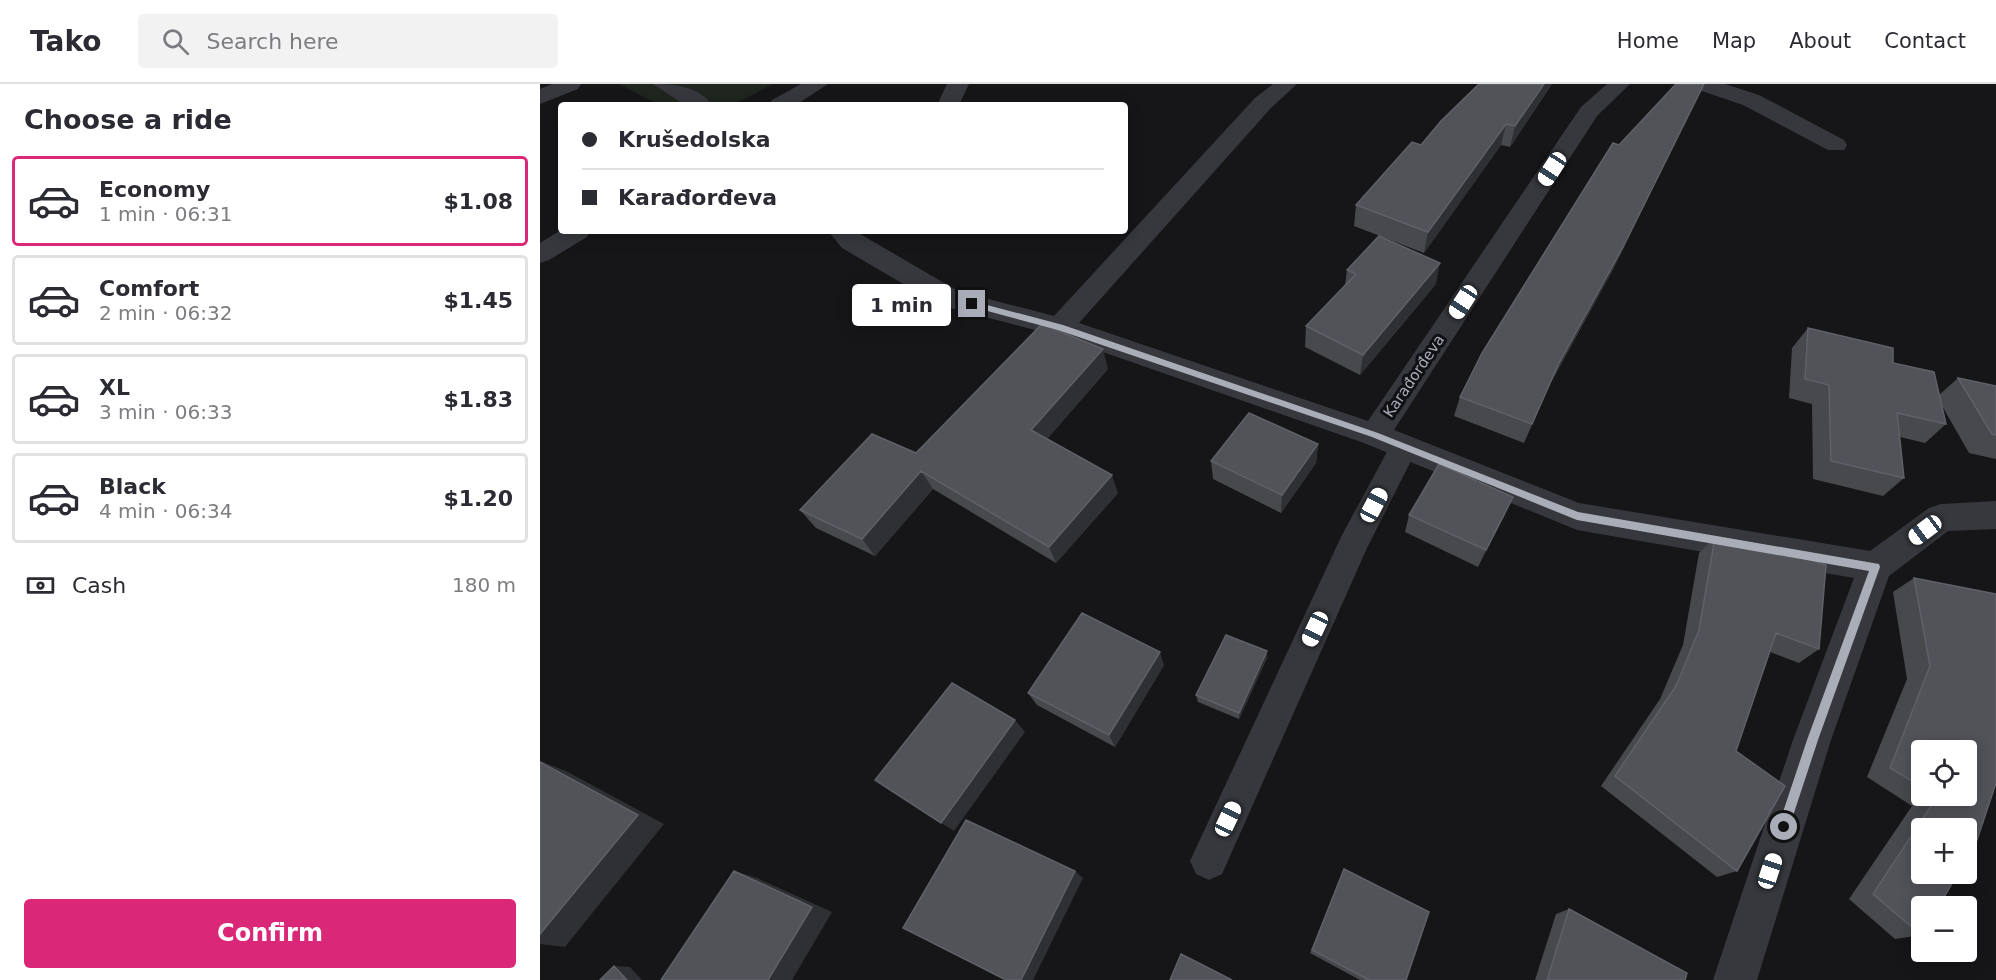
<!DOCTYPE html>
<meta charset="utf-8">
<style>
:root{--surface:#fff;--page:#f2f2f3;--text:#2b2b33;--muted:#7c7c81;--line:#e1e1e2;--accent:#db2777}
body{margin:0;font-family:"DejaVu Sans",sans-serif;background:var(--page);color:var(--text);height:100vh;display:flex;flex-direction:column;font-size:22px;white-space:nowrap}
*{box-sizing:border-box;margin:0}
p{font-size:20px;color:var(--muted)}
.icon{flex:none;width:33px;height:33px;fill:none;stroke:currentColor;stroke-width:2;stroke-linecap:round;stroke-linejoin:round}
.map{position:relative;flex:1;overflow:hidden}
.sheet{display:flex;flex-direction:column;background:var(--surface);width:540px}
.sheet>*{flex:none}
.hud{position:absolute;left:18px;top:18px;width:570px;height:132px;border-radius:6px;box-shadow:0 3px 15px #0003;display:grid;align-content:center;height:132px;padding:0 24px;background:var(--surface)}
.buttons{position:absolute;left:1371px;top:656px;display:grid;gap:12px}
.buttons a{display:grid;place-items:center;width:66px;height:66px;border-radius:6px;background:var(--surface);box-shadow:0 3px 15px #0003;font-size:30px}
.end{position:absolute;width:27px;height:27px;margin:-14px;border:8px solid #a8adb8;background:#111;box-shadow:0 0 0 3px #111}
.from{border-radius:50%}
.bubble{position:absolute;height:42px;border-radius:6px;background:var(--surface);box-shadow:0 3px 15px #0003;font-size:20px;font-weight:800;line-height:42px;text-align:center}
.car{position:absolute;width:18px;height:36px;margin:-18px -9px;border-radius:8px;box-shadow:0 0 4px 2px #0007;background:linear-gradient(#fff 24%,#345 0 40%,#fff 0 76%,#345 0 86%,#fff 0)}
.hud b{display:flex;align-items:center;gap:21px;height:57px;font-size:22px}
.hud b+b{border-top:2px solid var(--line)}
.hud i{width:15px;height:15px;background:var(--text)}
ul{padding:0;list-style:none}
li{display:flex;align-items:center;gap:18px;height:90px;margin:0 12px 9px;padding:0 12px;border:3px solid var(--line);border-radius:6px}
li div{flex:1}
li b{display:block;font-size:22px}
li em{font-style:normal;font-weight:800}
li.current{border-color:var(--accent)}
li>.icon{width:54px;height:54px;stroke-width:1.5}
h2{padding:0 24px;font-size:27px;line-height:72px}
.pay{display:flex;align-items:center;gap:15px;height:66px;padding:0 24px;font-size:22px}
.pay p{margin-inline-start:auto}
.cta{display:flex;gap:12px;margin-top:auto;padding:12px 24px}
.cta a{flex:1;height:69px;border-radius:6px;background:var(--accent);color:#fff;font-size:24px;font-weight:800;line-height:69px;text-align:center}
header{display:flex;align-items:center;gap:36px;box-sizing:border-box;height:84px;padding:0 30px;background:var(--surface);border-bottom:2px solid var(--line)}
header strong{font-size:28px}
nav{display:flex;gap:33px;margin-inline-start:auto;font-size:21px}
.search{width:420px;height:54px;background:var(--page);display:flex;align-items:center;gap:15px;box-sizing:border-box;padding:0 21px;border-radius:6px;color:var(--muted);font-size:22px}
main{display:flex;flex:1;min-height:0}
.map>svg:first-child{display:block}
.green{fill:#1e261f}
.lines{fill:none;stroke-linecap:round;stroke-linejoin:round}
.lane{fill:#37383d;fill-rule:evenodd}
.street{fill:#37383d;fill-rule:evenodd}
.wall{fill:#47494d;fill-rule:evenodd}
.shaded-wall{fill:#2f3033}
.building{fill:#525359;stroke:#5f6168;stroke-width:1.5}
.route{fill:#a8adb8}
.labels{text-anchor:middle;stroke-width:6;stroke-linejoin:round;paint-order:stroke}
.far-street-label{font-size:15px;fill:#a8adb8;stroke:#111113}
</style>
<header>
<strong>Tako</strong>
<div class="search"><svg class="icon" aria-label="search" viewBox="0 0 24 24"><circle cx="10" cy="10" r="6"/><path d="M15 15l6 6"/></svg>Search here</div>
<nav><a>Home</a><a>Map</a><a>About</a><a>Contact</a></nav>
</header>
<main>
<section class="sheet">
<h2>Choose a ride</h2>
<ul>
<li class="current"><svg class="icon" aria-label="car" viewBox="0 0 24 24"><path d="M5 17H2v-5l4-1 3-4h7l3 4 3 1v5h-3M9 17h6M6 11h13"/><circle cx="7" cy="17" r="2"/><circle cx="17" cy="17" r="2"/></svg><div><b>Economy</b><p>1 min · 06:31</p></div><em>$1.08</em></li>
<li><svg class="icon" aria-label="car" viewBox="0 0 24 24"><path d="M5 17H2v-5l4-1 3-4h7l3 4 3 1v5h-3M9 17h6M6 11h13"/><circle cx="7" cy="17" r="2"/><circle cx="17" cy="17" r="2"/></svg><div><b>Comfort</b><p>2 min · 06:32</p></div><em>$1.45</em></li>
<li><svg class="icon" aria-label="car" viewBox="0 0 24 24"><path d="M5 17H2v-5l4-1 3-4h7l3 4 3 1v5h-3M9 17h6M6 11h13"/><circle cx="7" cy="17" r="2"/><circle cx="17" cy="17" r="2"/></svg><div><b>XL</b><p>3 min · 06:33</p></div><em>$1.83</em></li>
<li><svg class="icon" aria-label="car" viewBox="0 0 24 24"><path d="M5 17H2v-5l4-1 3-4h7l3 4 3 1v5h-3M9 17h6M6 11h13"/><circle cx="7" cy="17" r="2"/><circle cx="17" cy="17" r="2"/></svg><div><b>Black</b><p>4 min · 06:34</p></div><em>$1.20</em></li>
</ul>
<div class="pay"><svg class="icon" aria-label="cash" viewBox="0 0 24 24"><path d="M3 7h18v10H3z"/><circle cx="12" cy="12" r="2"/></svg>Cash<p>180 m</p></div>
<div class="cta"><a>Confirm</a></div>
</section>
<div class="map">
<svg width="1456" height="896" viewBox="0 0 1456 896">
<rect width="100%" height="100%" fill="#161618"/>
<path class="green" d="M79,0H233L193,21H119Z"/>
<g class="lines">
<path class="lane" d="M864,352L874,355L878,363L827,464L682,790L669,796L656,790L650,777L656,764L802,451L854,355Z"/>
<path class="street" d="M12,0H41L38,5L0,20V5Z
M113,0C134,0 159,2 172,21H145Z
M261,0H288L256,21H229L232,16Z
M407,0H429L419,21H397Z
M733,0H757L731,24L539,239L828,337L1041,23L1067,0H1090L1057,32L854,346L1039,419L1330,467L1389,424L1401,420L1456,417V445L1408,447L1349,492L1291,656L1217,896H1173L1253,656L1314,494L1037,446L824,359L514,251L399,221L302,164L288,147H315L418,207L514,232L715,14Z
M1153,0H1185L1219,11L1304,56L1307,61L1304,66H1288L1203,21L1156,5Z
M21,146L51,147L47,153L9,176L0,179V159Z"/>
</g>
<path class="wall" d="M939,0H1012L970,63L961,61L884,169L814,142L816,121L881,61Z
M1079,61L1074,184L1010,300L984,359L914,332L920,313Z
M807,186L896,200L820,291L765,263L766,242L805,202Z
M1268,244L1353,279L1399,311L1418,294L1456,302V375L1429,369L1401,320L1406,340L1385,359L1360,353L1364,394L1343,412L1273,395L1272,320L1249,314L1252,264Z
M568,285L507,355L578,409L516,479L393,405L335,472L276,444L260,426L376,369Z
M778,360L776,379L741,429L673,395L671,377Z
M973,413L938,483L865,448L869,431Z
M1175,453L1279,565L1259,579L1230,568L1196,667L1197,787L1177,793L1061,702L1120,615L1143,561L1159,469Z
M1374,494L1456,510V699L1436,759L1426,775V744H1382V789H1418L1399,822H1382L1381,851L1355,855L1309,815L1372,722L1327,693L1367,595L1353,508ZM1382,666H1426V711H1382Z
M727,567V574L699,635L658,618L656,611Z
M624,581L575,663L497,621L488,609Z
M804,785L866,896H820L770,869Z
M1029,825L1145,896H995L1016,830Z"/>
<path class="shaded-wall" d="M1004,0H1012L970,63L975,42Z
M1164,0L1074,184L1009,300L1018,281Z
M966,40L961,61L884,169L888,148Z
M900,179L896,200L820,291L823,271Z
M563,265L568,285L498,365L491,346Z
M778,360L776,379L741,429L742,411Z
M381,387L393,405L335,472L322,455Z
M572,391L578,409L516,479L509,463Z
M973,413L965,431L938,483L946,466Z
M727,567V574L699,635V629Z
M620,568L624,581L575,663L569,651Z
M475,636L485,648L414,747L401,739Z
M0,677L26,687L124,740L25,863L0,860Z
M194,787L217,794L292,828L252,896H228Z
M535,787L543,794L493,896H481Z
M74,882L90,883L102,896H87Z"/>
<path class="building" d="M939,0H1004L975,42L966,40L888,148L816,121L872,58L881,61L901,37Z
M1136,0H1164L1083,163L1018,281L992,340L920,313L942,269L1073,59L1079,61Z
M839,152L900,179L823,271L766,242L816,190L807,186Z
M502,240L563,265L491,346L572,391L509,463L381,387L322,455L260,426L332,350L376,369Z
M1268,244L1353,264V279L1394,288L1406,340L1357,329L1364,394L1291,377L1289,301L1265,295Z
M1418,294L1456,302V351L1452,350Z
M709,329L778,360L742,411L671,377Z
M899,380L973,413L946,466L869,431Z
M1175,453L1228,462L1286,481L1279,565L1236,549L1196,667L1245,702L1197,787L1075,692L1136,602L1159,546Z
M1374,494L1456,510V699L1436,759L1426,775V744H1382V789H1418L1399,822H1382L1381,851L1333,810L1397,713L1394,711H1426V666H1382V703L1350,684L1390,582Z
M542,529L620,568L569,651L488,609Z
M686,551L727,567L699,629L656,611Z
M412,599L475,636L401,739L335,696Z
M0,678L98,731L0,850Z
M426,736L535,787L481,896H466L363,844Z
M804,785L889,828L866,896H829L772,866Z
M194,787L272,823L228,896H121Z
M1029,825L1147,889L1145,896H1007Z
M641,870L692,896H630Z
M74,882L87,896H60Z"/>
<path class="route" d="M432,217L523,241L838,349L1038,428L1339,480L1340,483L1278,656L1248,747H1240L1238,743L1267,656L1329,487L1037,436L832,353L518,246L429,222Z"/>
<g class="labels">
<g class="far-street-label">
<text transform="translate(874 292) rotate(-56)" y="5">Karađorđeva</text>
</g>
</g>
</svg>
<div class="buttons">
<a><svg class="icon" aria-label="locate" viewBox="0 0 24 24"><circle cx="12" cy="12" r="6"/><path d="M12 2v4M12 18v4M2 12h4M18 12h4"/></svg></a>
<a>+</a>
<a>−</a>
</div>
<i class="end from" style="left:1244px;top:743px"></i>
<i class="end" style="left:432px;top:220px"></i>
<div class="bubble" style="left:312px;top:200px;width:99px">1 min</div>
<i class="car" style="left:1012px;top:85px;rotate:213deg"></i>
<i class="car" style="left:923px;top:218px;rotate:213deg"></i>
<i class="car" style="left:834px;top:421px;rotate:28deg"></i>
<i class="car" style="left:1385px;top:446px;rotate:233deg"></i>
<i class="car" style="left:775px;top:545px;rotate:205deg"></i>
<i class="car" style="left:688px;top:735px;rotate:25deg"></i>
<i class="car" style="left:1230px;top:787px;rotate:18deg"></i>
<div class="hud">
<b><i class="from"></i>Krušedolska</b>
<b><i></i>Karađorđeva</b>
</div>
</div>
</main>
